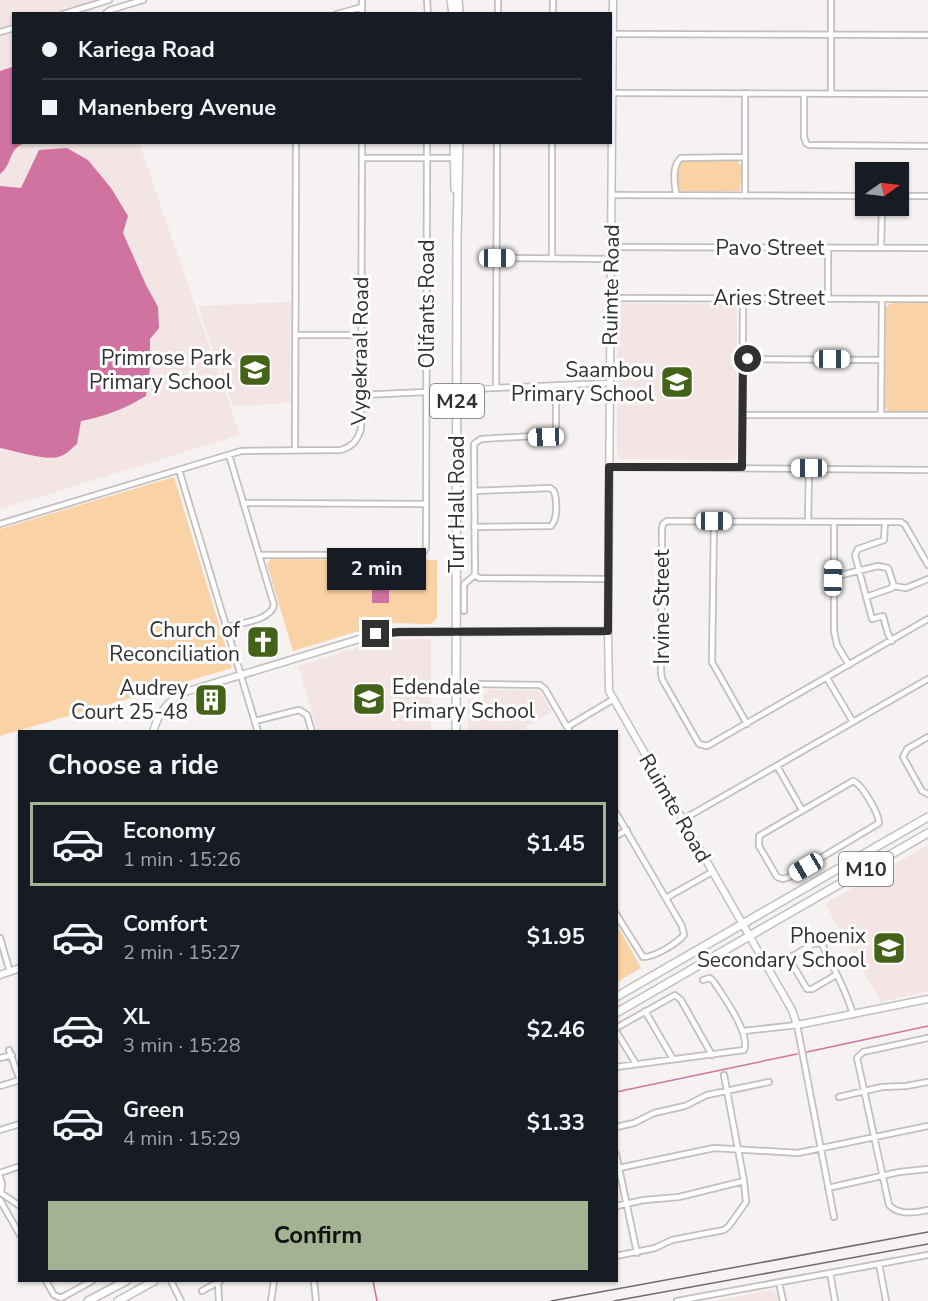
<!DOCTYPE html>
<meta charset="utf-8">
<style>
:root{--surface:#171b24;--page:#20242c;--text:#f1f3f6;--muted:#9ea1a6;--line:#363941;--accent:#a3b292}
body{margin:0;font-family:"Nunito Sans",sans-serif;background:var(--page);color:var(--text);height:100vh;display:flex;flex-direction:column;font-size:22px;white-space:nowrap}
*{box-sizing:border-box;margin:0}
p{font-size:20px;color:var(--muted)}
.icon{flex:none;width:33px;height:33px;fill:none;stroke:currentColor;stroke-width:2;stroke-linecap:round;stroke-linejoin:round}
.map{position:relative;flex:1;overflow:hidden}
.details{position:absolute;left:18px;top:730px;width:600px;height:552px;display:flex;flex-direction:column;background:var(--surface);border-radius:0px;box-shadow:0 2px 4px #0004}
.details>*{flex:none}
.hud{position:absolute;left:12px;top:12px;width:600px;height:132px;border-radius:0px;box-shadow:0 2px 4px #0004;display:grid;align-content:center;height:132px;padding:0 30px;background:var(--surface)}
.needle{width:39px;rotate:76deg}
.fabs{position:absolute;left:855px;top:162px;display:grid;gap:12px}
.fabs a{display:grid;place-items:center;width:54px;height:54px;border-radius:0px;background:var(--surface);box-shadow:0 2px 4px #0004;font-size:30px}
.end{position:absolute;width:27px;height:27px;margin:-14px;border:8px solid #323131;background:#fff;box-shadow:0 0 0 3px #fff}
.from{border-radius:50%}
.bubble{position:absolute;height:42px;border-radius:0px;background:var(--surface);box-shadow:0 2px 4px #0004;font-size:20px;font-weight:700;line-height:42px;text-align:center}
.car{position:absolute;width:18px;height:36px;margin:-18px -9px;border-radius:8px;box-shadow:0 0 4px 2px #0007;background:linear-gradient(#fff 24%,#345 0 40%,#fff 0 76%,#345 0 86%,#fff 0)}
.hud b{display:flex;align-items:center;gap:21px;height:57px;font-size:22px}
.hud b+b{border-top:2px solid var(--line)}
.hud i{width:15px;height:15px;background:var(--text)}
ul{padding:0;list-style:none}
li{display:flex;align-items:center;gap:18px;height:84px;margin:0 12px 9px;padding:0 18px;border:3px solid transparent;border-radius:0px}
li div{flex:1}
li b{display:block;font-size:22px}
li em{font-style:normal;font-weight:700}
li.active{border-color:var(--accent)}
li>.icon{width:54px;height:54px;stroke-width:1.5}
h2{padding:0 30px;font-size:27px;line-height:72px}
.cta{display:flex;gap:12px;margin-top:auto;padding:12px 30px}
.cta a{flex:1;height:69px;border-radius:0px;background:var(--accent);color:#111;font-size:24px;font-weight:700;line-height:69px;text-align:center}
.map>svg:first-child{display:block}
.built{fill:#f2e5e3}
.green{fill:#f9d2a6}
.water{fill:#d173a1}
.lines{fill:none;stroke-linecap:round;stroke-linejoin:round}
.stream{stroke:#d173a1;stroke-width:1.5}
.street-casing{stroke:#c3bfbe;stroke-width:8}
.secondary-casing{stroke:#c3bfbe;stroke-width:9}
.primary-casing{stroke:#c3bfbe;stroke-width:10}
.street{stroke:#fff;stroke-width:4.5}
.secondary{stroke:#fff;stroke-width:6}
.primary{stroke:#fff;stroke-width:7}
.rail{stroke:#6e6c6c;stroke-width:1.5}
.route{stroke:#323131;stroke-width:8}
.labels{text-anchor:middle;stroke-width:6;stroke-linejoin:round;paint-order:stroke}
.shield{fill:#fff;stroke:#706f6f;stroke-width:1.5}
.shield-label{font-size:20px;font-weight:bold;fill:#323131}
.street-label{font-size:21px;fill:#323131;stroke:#fff}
.poi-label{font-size:21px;fill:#323131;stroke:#fff;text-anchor:end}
</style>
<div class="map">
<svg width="928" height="1301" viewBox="0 0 928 1301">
<rect width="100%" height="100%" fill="#f6f2f2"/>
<path class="built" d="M0,0H107L93,5L94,13L14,14V142L139,143L240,435L0,509Z
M291,302L290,403L233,406L198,306Z
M621,303L733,304L737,308V456L733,460L621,459L617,455V307Z
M386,639H431V732H318L298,666Z
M488,690H536L541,694L552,712L517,732H468V700H483L484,694Z
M928,845V991L881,1002L825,904Z
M771,1290L777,1293L778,1301H714Z"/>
<path class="green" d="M686,160L737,161L742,167L740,190L739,191H680C674,183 675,164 686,160Z
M891,303H928V411H888L885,408L886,307Z
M174,477L232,668L0,736V529Z
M271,559L437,560V618L431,624L385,623L293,651L267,564Z
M617,925L641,968L617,982Z"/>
<path class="water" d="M13,64L14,142L26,143C7,148 14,163 0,174V71L12,67Z
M67,148L88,160L111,188L128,216L123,233L146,285L158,307L159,328L150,339V368L146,396C126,408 104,417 81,421L77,444C72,448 67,454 61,456C48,462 16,451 0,448V186L21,188L39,150Z
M372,576H389V603H372Z"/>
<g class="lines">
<path class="stream" d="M807,1052L928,1026
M616,1092L797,1054
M373,1281L377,1301"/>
<defs>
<path id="street" d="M362,0V14
M427,0L428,14
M63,14L109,0
M105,14L110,10L143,0
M337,14L362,7
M498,14V0
M553,14V0
M0,32L14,28
M613,34L928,35
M612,93L928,94
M745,93V195
M804,94V137L806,143L809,145L928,146
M831,94V0
M362,158H455
M612,195L866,196
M676,195C675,184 671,166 681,158L745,157
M898,196H928
M611,247L928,248
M828,248V299
M881,248L882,206
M497,258L611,259
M552,258V142
M611,298L928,299
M296,335H361
M743,359L881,360
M496,388L497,142
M473,389L609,383
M361,395L426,392
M881,414L882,299
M743,415H928
M295,449L296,142
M609,467L928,470
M742,467L743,298
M179,470L258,732
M243,503L426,504
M714,521L712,662L747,724
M808,522L809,468
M834,522V631L837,645L849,665
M885,522L884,540L858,549L855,555L872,619L883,616L888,634L892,641
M0,524L241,451L341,450C353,446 357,441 361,429L362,142
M474,527L551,526C558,519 557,500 554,491L550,488L474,491
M259,555H416L424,551L426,548L427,142
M928,565L905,525L901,522L667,521L663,524L662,529L661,672L662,679L699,744L707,746L928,619
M475,575L474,444L481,439L552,435L556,429V386
M475,575L479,578L608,579
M833,577L878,566L888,568L893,583L892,588L866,597
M893,586L906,588L928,579
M464,611V584L475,575
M226,627C240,623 270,621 274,605L229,455
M827,678L853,722
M474,684L540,685L545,689L570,732
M255,721L299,710L307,715L312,732
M567,727L612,700
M928,737L907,749L903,757L922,791L928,794
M777,766L802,810
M853,781C862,784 879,814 879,823L789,877L783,879L777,877L759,846V836Z
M616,813L682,926L684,935C676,944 655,957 643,957L616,914
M682,820L928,679
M616,836L627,830
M666,898L712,872
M0,938L10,972
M836,975L812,989H807L791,962V957L815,943L821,944L823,946C833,968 847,991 853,1015
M645,1011L673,1059
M616,1028L675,995L681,1000L712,1055
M616,1031L636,1064
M743,1031L797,1025L834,1217
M928,1038L863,1052L857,1058L889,1205C898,1215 916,1213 928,1210
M9,1050L20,1080
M0,1058L12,1055
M616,1067L744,1050C751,1034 723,996 714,982L710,978L703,980
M0,1086L20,1080
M839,1097L882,1087L906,1086L928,1082
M616,1127L634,1123L654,1113L685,1106L707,1095L769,1082
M0,1130L20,1124
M616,1154L637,1253
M619,1168L714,1148L798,1153L928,1126
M0,1173L20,1166
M0,1177L2,1184L1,1193
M828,1188L899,1172L928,1169
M1,1193L20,1206
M0,1200L20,1235
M616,1206L644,1200L679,1197L744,1181
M616,1256L655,1248L672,1240L724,1230L729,1226L746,1202L744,1181L724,1075
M879,1264L886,1301
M830,1273L835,1301
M46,1281L54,1295L61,1298L92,1281
M171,1281L181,1301
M314,1281L316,1301
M218,1282L219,1301
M779,1282L783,1301
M202,1291L220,1281
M271,1301L274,1281
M677,1301L928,1255"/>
<path id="secondary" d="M613,0L608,631L609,691L792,1010L797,1025L928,999
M153,732C158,714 168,700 185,692L376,634L399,632L608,631
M0,975L20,968"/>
<path id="primary" d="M451,0L453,14
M458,0L459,14
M454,142L455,189
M456,732L457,240L459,142
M616,997L928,817
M616,1013L928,833
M88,1301L126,1281
M118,1301L154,1281"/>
</defs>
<use href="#street" class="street-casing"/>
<use href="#secondary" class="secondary-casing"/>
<use href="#primary" class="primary-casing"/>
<use href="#street" class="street"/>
<use href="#secondary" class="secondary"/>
<use href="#primary" class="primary"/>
<path class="rail" d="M551,1301L928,1232
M614,1301L928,1244"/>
</g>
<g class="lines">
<path class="route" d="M376,634L399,632L608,631L609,467H742L743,359H748"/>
</g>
<defs>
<symbol id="school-square" viewBox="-11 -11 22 22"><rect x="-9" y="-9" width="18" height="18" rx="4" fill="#446318" stroke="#fff"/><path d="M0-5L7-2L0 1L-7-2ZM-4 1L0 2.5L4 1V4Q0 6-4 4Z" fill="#fff"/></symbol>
<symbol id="church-square" viewBox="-11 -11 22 22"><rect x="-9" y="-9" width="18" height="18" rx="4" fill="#446318" stroke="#fff"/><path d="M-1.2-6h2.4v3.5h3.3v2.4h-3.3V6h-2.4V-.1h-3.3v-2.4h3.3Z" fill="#fff"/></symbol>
<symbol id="building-square" viewBox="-11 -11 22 22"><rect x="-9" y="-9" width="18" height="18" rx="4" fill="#446318" stroke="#fff"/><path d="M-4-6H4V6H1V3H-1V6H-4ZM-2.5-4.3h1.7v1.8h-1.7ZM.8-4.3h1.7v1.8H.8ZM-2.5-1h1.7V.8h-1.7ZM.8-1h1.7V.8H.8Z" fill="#fff"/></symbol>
</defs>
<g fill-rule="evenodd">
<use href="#school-square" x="236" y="351" width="38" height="38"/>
<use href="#school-square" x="658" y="363" width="38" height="38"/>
<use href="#church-square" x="244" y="623" width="38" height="38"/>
<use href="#school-square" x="350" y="680" width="38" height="38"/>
<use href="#building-square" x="192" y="681" width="38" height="38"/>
<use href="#school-square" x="870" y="929" width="38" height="38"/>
</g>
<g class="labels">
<g class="shield">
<rect x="430" y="384" width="54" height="34" rx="4.5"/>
<rect x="839" y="852" width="54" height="34" rx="4.5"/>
</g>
<g class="shield-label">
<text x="457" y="408">M24</text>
<text x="866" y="876">M10</text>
</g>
<g class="street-label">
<text x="770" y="255">Pavo Street</text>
<text transform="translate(611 285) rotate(-89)" y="7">Ruimte Road</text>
<text x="769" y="305">Aries Street</text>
<text transform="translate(427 304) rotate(-90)" y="7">Olifants Road</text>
<text transform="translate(360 351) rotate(-89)" y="7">Vygekraal Road</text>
<text transform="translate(457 504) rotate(-90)" y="7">Turf Hall Road</text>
<text transform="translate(662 607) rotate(-90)" y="7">Irvine Street</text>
<text transform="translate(675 808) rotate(60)" y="7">Ruimte Road</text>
</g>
<g class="poi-label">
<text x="232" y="365">Primrose Park<tspan x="232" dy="24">Primary School</tspan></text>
<text x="654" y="377">Saambou<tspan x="654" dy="24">Primary School</tspan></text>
<text x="240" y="637">Church of<tspan x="240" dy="24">Reconciliation</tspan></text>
<text x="392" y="694" text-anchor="start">Edendale<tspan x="392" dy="24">Primary School</tspan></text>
<text x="188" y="695">Audrey<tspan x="188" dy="24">Court 25-48</tspan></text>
<text x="866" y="943">Phoenix<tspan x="866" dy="24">Secondary School</tspan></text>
</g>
</g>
</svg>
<div class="fabs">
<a><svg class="needle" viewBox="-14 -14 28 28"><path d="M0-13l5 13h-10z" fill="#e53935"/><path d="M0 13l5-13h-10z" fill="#9ea1a6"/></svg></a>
</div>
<i class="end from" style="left:748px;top:359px"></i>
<i class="end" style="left:376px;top:634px"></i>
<div class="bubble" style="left:327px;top:548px;width:99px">2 min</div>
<i class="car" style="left:497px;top:258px;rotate:90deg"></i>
<i class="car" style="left:832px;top:359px;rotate:90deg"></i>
<i class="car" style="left:546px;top:437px;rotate:268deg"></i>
<i class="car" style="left:809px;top:468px;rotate:270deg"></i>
<i class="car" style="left:714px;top:521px;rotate:90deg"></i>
<i class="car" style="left:833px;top:578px;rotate:1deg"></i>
<i class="car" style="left:806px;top:867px;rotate:240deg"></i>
<div class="hud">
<b><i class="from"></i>Kariega Road</b>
<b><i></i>Manenberg Avenue</b>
</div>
<section class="details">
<h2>Choose a ride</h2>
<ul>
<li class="active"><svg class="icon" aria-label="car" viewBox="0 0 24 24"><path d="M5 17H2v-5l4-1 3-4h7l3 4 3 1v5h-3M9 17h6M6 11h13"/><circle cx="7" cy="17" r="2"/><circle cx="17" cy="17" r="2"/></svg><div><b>Economy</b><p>1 min · 15:26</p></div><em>$1.45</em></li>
<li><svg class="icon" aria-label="car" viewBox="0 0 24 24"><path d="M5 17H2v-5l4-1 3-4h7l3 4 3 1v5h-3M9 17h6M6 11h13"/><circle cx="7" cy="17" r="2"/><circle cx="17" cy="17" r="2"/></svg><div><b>Comfort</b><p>2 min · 15:27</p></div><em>$1.95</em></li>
<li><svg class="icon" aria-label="car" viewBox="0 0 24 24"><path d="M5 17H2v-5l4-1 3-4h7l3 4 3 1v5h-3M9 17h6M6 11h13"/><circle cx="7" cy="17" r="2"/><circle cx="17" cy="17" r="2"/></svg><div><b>XL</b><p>3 min · 15:28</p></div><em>$2.46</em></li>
<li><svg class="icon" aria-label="car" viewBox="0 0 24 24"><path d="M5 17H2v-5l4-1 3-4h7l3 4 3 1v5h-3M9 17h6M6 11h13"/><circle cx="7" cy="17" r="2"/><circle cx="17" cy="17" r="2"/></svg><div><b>Green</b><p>4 min · 15:29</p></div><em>$1.33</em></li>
</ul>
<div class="cta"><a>Confirm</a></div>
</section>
</div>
